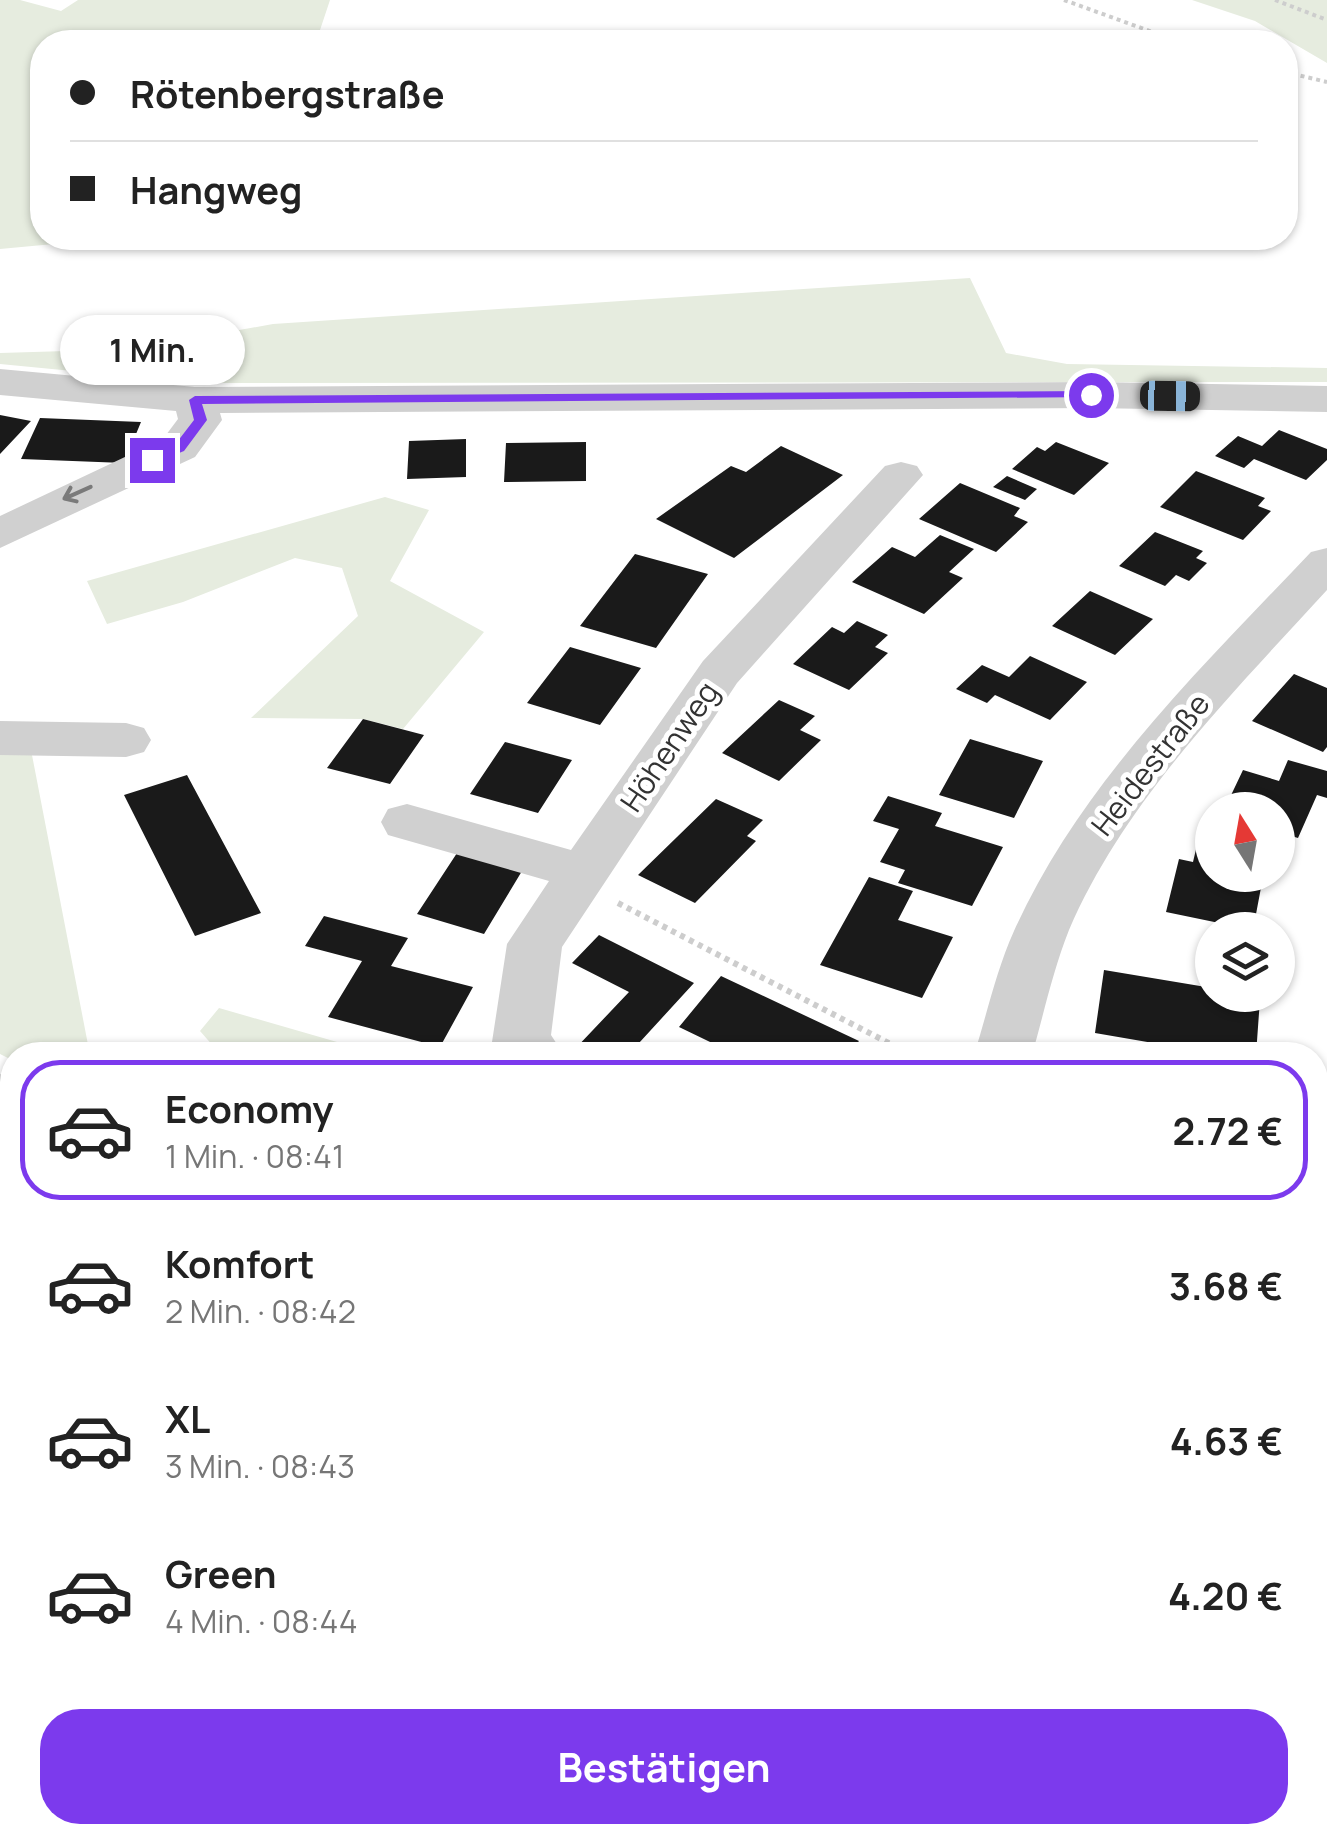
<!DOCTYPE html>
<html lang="de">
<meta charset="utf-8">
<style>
:root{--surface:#fff;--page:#f6f6f6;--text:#222;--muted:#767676;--line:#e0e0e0;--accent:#7c3aed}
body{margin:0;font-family:Manrope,sans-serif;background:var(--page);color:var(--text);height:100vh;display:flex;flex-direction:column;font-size:38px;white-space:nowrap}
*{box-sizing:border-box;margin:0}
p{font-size:32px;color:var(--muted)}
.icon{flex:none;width:55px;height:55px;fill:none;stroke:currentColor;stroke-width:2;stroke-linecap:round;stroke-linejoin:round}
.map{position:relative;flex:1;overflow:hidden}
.panel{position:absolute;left:0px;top:1042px;width:1328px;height:802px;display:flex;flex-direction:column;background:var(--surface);border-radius:40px 40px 0 0;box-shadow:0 2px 8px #0004}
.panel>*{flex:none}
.banner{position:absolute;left:30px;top:30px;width:1268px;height:220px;border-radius:40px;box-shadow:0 2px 8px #0004;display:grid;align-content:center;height:220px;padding:0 40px;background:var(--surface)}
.needle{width:65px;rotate:349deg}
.buttons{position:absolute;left:1195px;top:792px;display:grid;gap:20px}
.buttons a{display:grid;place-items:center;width:100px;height:100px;border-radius:50%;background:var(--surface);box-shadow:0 2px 8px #0004;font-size:50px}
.end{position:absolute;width:45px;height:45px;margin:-22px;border:12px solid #7c3aed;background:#fff;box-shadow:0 0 0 5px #fff}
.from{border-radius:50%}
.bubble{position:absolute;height:70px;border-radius:35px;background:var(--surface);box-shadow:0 2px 8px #0004;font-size:32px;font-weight:700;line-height:70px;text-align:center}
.car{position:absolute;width:30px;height:60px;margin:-30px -15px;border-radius:12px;box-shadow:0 0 8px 2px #0007;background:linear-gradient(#222 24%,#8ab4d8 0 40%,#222 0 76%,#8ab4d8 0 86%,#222 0)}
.banner b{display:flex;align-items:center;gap:35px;height:95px;font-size:38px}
.banner b+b{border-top:2px solid var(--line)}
.banner i{width:25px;height:25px;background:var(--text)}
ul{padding:18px 0 0;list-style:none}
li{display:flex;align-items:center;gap:30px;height:140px;margin:0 20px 15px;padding:0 20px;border:5px solid transparent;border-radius:40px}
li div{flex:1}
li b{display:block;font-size:38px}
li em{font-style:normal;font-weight:700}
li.active{border-color:var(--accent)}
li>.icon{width:90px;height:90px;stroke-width:1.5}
.action{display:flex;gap:20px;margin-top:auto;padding:20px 40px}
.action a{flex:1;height:115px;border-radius:40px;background:var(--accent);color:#fff;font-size:40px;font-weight:700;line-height:115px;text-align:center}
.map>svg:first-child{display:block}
.green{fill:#e6ecdf}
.building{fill:#1a1a1a}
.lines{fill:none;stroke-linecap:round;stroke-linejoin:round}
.path-far2{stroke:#cdcdcd;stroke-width:4;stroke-dasharray:4 4;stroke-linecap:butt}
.path-far1{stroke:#cdcdcd;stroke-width:6;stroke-dasharray:5 5;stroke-linecap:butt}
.path{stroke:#cdcdcd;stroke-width:8;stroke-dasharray:6 6;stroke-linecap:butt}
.minor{fill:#d0d0d0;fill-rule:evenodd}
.tree{fill:#a2b095}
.oneway{stroke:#7a7a7a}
.route{fill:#7c3aed}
.labels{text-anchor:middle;stroke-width:10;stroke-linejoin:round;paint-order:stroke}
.street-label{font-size:30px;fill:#333;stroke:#fff}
</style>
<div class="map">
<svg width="1327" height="1844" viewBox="0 0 1327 1844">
<rect width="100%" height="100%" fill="#fff"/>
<path class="green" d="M0,0H20L61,11L78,0H330L316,42H42V238H118L0,249Z
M1192,0H1327V63L1255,21Z
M970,278L1006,353L1067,364L1327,368V382L197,383L0,364V353L133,349L273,324Z
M385,497L429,510L390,581L484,632L403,729L363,719L251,718L358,616L342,568L295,558L183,602L107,624L87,581Z
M0,754L32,755L90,1055H12V1060L0,1054Z
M219,1008L382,1055H221L200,1031Z"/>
<path class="building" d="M0,415L31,421L0,454Z
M40,418L141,422L124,463L21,459Z
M1279,430L1327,449V460L1306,480L1254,459L1244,468L1215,456L1238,436L1262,446Z
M466,439V477L407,479L409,441Z
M586,442V481L504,482L506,443Z
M1056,442L1109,463L1074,495L1012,469L1037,447L1045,451Z
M781,446L843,475L734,558L656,519L731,466L746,472Z
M1196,471L1265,498L1258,506L1271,511L1243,540L1160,507Z
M1007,476L1037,489L1025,500L993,487Z
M960,483L1020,508L1014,516L1028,522L996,552L919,519Z
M1155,532L1203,551L1196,558L1207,563L1189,581L1176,575L1165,586L1119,566Z
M940,535L974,549L949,572L963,578L924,614L852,582L892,547L915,557Z
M635,554L708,574L656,648L580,626Z
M1090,591L1153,619L1115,655L1052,626Z
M857,621L888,635L875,647L888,653L849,690L793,664L832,627L844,633Z
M570,647L641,668L600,725L527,703Z
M1030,656L1087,682L1050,720L995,695L987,703L956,689L982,665L1009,677Z
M1294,674L1327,688V747L1323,752L1252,721Z
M779,700L815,716L800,730L821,740L779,781L722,753Z
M363,719L424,735L390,784L327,768Z
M970,739L1043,761L1014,818L939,795Z
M505,742L572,760L538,813L470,794Z
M1288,760L1327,771V798L1317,795L1298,838L1278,832V810H1224L1243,770L1279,781Z
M187,775L261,913L195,936L124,795Z
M888,796L942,813L935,826L1003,847L972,906L898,883L905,870L880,862L899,829L873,821Z
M716,799L763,820L747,836L756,841L695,903L638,875Z
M1198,841L1212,845V875L1263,877L1253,930L1166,912L1179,859L1193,862Z
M457,853L522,871L484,934L417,914Z
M869,877L913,891L898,920L953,937L922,998L820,965Z
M324,916L408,938L391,966L473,987L440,1047L328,1017L362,961L305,946Z
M599,935L694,983L628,1055H584L574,1050L629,992L572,963Z
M1104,970L1212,988V995H1273V1001L1260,999L1256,1055H1223L1095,1033Z
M721,976L859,1041L853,1048L868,1055H737L679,1027Z
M1315,1155L1327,1157V1229L1315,1227Z
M1327,1378V1461H1315V1379Z
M1315,1620H1327V1718H1315Z
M12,1713V1809L0,1828V1731Z
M556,1832H623V1835L556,1841Z
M828,1832H942L943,1844H830Z"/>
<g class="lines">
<path class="path-far2" d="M1064,0L1180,42
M1275,0L1327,20
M1285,72L1327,82"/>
<path class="path-far1" d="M618,903L910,1054"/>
<path class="path" d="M905,1051L912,1055
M1315,1119L1327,1120
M1315,1350H1327
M1315,1585L1327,1584
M357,1844L360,1832
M696,1844L697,1832"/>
<path class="minor" d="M0,369L195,387L1091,382L1327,386V412L1091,408L220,413L222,420L195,457L0,548V516L163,439L178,419L176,411L0,395Z
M901,462L917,466L923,475L737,683L562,947L551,1035L564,1055H499L492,1042L507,944L549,881L388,835L381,822L388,809L407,804L571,850L703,661L885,466Z
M1327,548V590C1233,693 1125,800 1069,930C1053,970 1044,1013 1032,1055H974C987,1014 996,971 1014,931C1080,784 1202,667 1311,552Z
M0,721L126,723L144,728L151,740L144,752L126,757L0,755Z
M0,1074L12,1078V1131L0,1127Z
M12,1547V1630L0,1635V1551Z
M1004,1832H1080L1082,1844H1006Z"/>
</g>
<g class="tree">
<circle cx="92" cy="359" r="11"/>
<circle cx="143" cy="361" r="11"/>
</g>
<defs><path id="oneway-shaft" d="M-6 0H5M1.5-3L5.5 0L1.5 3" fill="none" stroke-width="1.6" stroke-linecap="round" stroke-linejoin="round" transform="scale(2.5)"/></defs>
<use class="oneway" href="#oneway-shaft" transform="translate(77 493) rotate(156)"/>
<path class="route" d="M1091,391L1096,397L202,404L207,420L184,451L152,464L145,460L174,446L194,420L189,400L195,396Z"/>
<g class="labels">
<g class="street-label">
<text transform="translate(670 747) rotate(-56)" y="10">Höhenweg</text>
<text transform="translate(1151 765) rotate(-52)" y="10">Heidestraße</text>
</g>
</g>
</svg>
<div class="buttons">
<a><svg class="needle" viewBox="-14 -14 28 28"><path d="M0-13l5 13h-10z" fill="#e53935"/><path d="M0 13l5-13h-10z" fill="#767676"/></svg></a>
<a><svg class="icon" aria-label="layers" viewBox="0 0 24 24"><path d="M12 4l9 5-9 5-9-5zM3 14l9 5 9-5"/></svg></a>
</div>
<i class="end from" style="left:1091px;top:395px"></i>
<i class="end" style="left:152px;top:460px"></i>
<div class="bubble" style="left:60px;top:315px;width:185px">1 Min.</div>
<i class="car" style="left:1170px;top:396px;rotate:91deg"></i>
<div class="banner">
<b><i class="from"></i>Rötenbergstraße</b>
<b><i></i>Hangweg</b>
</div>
<section class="panel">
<ul>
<li class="active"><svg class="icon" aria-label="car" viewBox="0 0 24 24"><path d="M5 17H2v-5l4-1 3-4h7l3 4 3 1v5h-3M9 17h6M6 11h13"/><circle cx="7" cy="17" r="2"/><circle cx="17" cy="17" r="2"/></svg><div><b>Economy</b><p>1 Min. · 08:41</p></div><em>2.72 €</em></li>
<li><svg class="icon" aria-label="car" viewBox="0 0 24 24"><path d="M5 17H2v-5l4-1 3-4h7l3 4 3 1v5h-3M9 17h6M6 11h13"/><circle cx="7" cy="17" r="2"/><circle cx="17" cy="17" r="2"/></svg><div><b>Komfort</b><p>2 Min. · 08:42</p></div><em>3.68 €</em></li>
<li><svg class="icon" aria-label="car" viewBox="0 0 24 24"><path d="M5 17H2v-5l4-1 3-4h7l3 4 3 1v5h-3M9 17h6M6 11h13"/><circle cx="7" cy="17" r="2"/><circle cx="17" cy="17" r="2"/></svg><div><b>XL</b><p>3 Min. · 08:43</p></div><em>4.63 €</em></li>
<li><svg class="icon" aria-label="car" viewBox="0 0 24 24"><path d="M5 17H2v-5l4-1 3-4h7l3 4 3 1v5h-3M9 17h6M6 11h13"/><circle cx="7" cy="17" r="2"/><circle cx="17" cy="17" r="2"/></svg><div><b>Green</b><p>4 Min. · 08:44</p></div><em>4.20 €</em></li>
</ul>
<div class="action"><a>Bestätigen</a></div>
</section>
</div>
